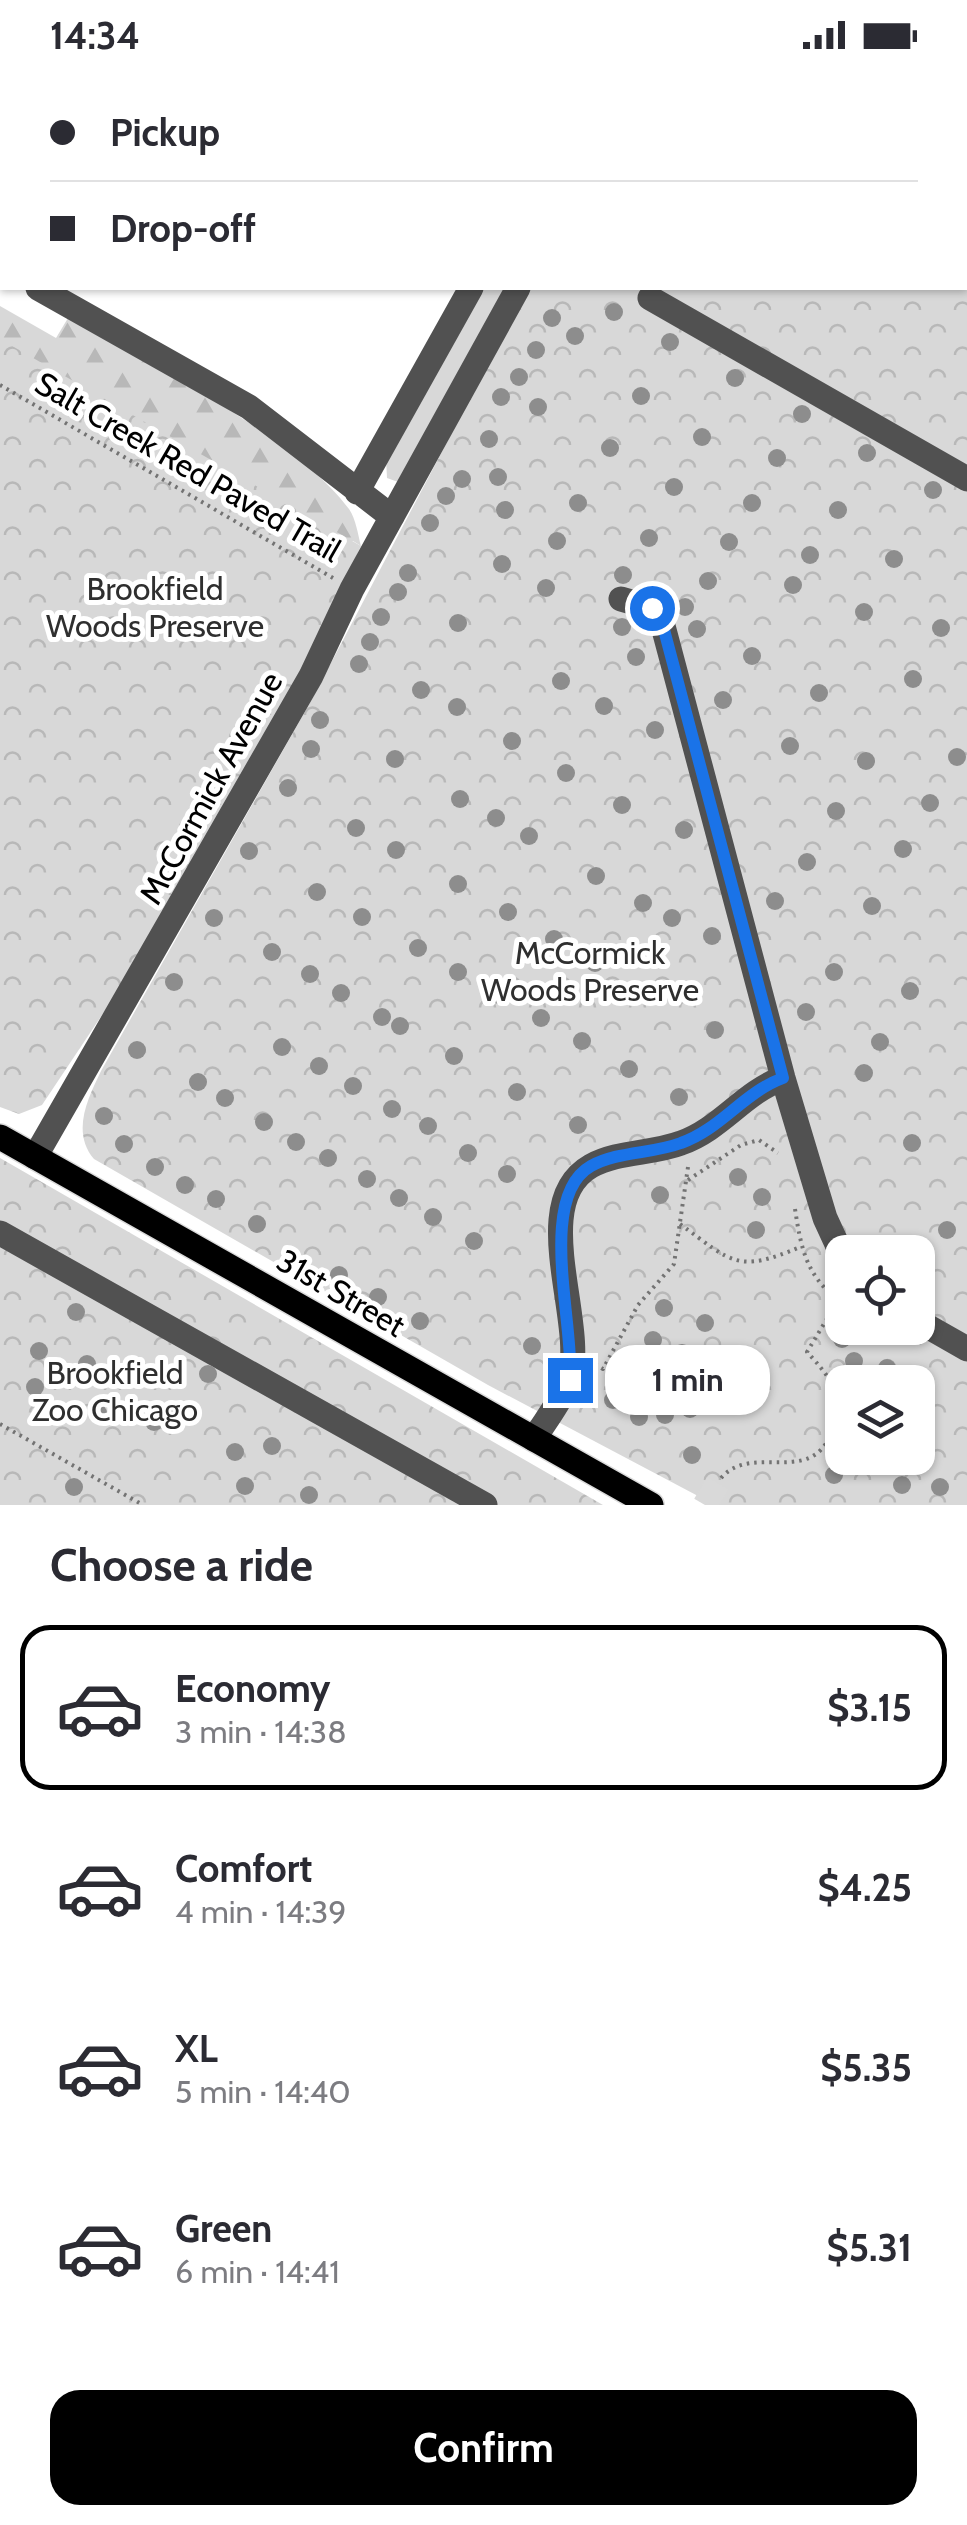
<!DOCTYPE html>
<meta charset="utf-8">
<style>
:root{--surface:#fff;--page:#f7f7f7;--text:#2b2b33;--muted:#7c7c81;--line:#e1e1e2;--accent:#000}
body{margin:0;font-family:Cabin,sans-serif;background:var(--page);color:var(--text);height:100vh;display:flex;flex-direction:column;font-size:38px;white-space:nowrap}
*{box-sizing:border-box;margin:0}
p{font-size:32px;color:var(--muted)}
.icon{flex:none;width:55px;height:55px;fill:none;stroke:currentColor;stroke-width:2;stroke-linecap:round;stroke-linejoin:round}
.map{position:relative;height:1435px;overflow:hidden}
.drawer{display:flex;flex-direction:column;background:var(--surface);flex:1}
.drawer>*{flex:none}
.banner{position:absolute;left:0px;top:0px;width:968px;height:220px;box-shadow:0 2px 8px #0004;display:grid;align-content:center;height:220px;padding:0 50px;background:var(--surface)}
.controls{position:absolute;left:825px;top:1165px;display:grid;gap:20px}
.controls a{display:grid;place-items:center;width:110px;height:110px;border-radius:20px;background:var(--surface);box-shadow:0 2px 8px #0004;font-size:50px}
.end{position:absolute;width:45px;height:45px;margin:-22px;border:12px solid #1a73e8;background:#fff;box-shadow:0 0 0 5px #fff}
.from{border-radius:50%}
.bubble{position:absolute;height:70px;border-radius:30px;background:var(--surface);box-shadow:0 2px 8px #0004;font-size:32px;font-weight:700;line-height:70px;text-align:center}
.banner b{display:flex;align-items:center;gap:35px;height:95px;font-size:38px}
.banner b+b{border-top:2px solid var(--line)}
.banner i{width:25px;height:25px;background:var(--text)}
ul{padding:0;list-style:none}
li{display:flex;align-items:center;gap:30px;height:165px;margin:0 20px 15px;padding:0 30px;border:5px solid transparent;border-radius:30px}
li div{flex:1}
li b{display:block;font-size:38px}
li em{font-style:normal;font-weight:700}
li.current{border-color:var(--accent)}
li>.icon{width:90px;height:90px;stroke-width:1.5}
h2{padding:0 50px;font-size:45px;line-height:120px}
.cta{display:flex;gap:20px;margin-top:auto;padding:20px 50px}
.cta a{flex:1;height:115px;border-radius:30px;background:var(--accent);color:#fff;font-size:40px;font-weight:700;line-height:115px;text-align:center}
.status{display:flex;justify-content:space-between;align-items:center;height:70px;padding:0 50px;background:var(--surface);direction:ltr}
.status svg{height:28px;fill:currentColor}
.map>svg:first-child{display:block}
.green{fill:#d8d8d8}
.forest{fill:url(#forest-firs)}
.park{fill:url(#park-crowns);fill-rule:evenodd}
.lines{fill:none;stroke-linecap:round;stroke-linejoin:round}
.minor-tunnel{stroke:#d9d9d9;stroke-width:25;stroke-dasharray:25 12;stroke-linecap:butt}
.major-casing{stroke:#dbdbdb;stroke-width:28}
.path{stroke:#737373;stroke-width:4;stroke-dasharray:2.5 5;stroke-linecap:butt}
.minor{stroke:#515151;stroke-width:25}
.major{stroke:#000;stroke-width:25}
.tree{fill:#8d8d8d}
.route{stroke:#1a73e8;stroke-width:12}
.labels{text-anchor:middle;stroke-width:10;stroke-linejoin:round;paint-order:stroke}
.street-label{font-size:32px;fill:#000;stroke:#fff}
.park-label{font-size:32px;fill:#2f2f2f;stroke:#fff}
</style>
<div class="status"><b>14:34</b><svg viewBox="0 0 49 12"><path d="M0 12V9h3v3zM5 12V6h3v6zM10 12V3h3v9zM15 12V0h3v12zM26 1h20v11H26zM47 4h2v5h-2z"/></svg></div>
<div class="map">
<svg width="967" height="1435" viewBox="0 0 967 1435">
<defs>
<pattern id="forest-firs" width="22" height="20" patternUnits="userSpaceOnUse" patternTransform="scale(2.5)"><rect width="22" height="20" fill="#d8d8d8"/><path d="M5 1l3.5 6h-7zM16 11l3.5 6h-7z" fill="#b8b8b8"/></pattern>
<pattern id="park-crowns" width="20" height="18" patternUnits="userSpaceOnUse" patternTransform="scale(2.5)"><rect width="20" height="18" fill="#d8d8d8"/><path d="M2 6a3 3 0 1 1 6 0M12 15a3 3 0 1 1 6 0" fill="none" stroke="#b8b8b8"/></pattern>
</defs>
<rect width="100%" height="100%" fill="#fff"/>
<path class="green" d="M483,218H505L398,412L387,408L386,388Z"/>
<path class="forest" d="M0,236L56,268L68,248C149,294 294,365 349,439C356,449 358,465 361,476L353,471L330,472L0,285Z"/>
<path class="park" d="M645,0H967V1435H715L488,1315L94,1089C71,1062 88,1028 101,1001L311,631L528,218H965V2ZM842,1182H918V1258H842ZM842,1312H918V1388H842Z
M0,269L361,476L305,594L140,888L42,1035L19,1044L0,1037Z
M0,1088L603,1435H0Z"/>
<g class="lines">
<path class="minor-tunnel" d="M705,1435L721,1408"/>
<defs>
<path id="major" d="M0,1067L651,1435"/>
</defs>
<use href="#major" class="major-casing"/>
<path class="path" d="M0,315L333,508
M688,1110L741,1075L759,1070L778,1083
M795,1139C801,1178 806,1205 838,1230
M680,1154C732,1192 737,1204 800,1177
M595,1294L603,1299L638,1235L674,1194L688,1097
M0,1354L143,1435
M721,1408C754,1370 818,1423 835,1351C842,1320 827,1304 807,1282L842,1224"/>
<path class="minor" d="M592,2L593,0
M634,2L636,0
M0,196L2,198
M38,218L249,337L392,447
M650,228L967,409
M357,422L471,218
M621,529L652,538L663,556L783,1008L825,1148L842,1185
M35,1087L311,606L352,519L518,218
M0,1163L485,1435
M918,1251L967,1279
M534,1369C545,1351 562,1330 569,1310C588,1254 526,1133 591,1096C618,1081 652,1084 681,1073C721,1059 743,1023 783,1008"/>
<use href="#major" class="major"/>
</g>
<g class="tree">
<circle cx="614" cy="242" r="9"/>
<circle cx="552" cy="248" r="9"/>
<circle cx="575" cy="266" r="9"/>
<circle cx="670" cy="272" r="9"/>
<circle cx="536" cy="280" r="9"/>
<circle cx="519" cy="307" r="9"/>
<circle cx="735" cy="308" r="9"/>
<circle cx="641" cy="326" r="9"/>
<circle cx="501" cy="327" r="9"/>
<circle cx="538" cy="337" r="9"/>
<circle cx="802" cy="344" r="9"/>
<circle cx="702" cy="367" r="9"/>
<circle cx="489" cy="369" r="9"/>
<circle cx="610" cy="378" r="9"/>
<circle cx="867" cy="383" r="9"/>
<circle cx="777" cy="388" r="9"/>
<circle cx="498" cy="407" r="9"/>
<circle cx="462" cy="409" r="9"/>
<circle cx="674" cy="417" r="9"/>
<circle cx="933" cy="420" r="9"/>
<circle cx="446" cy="426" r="9"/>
<circle cx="578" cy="433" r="9"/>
<circle cx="752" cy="433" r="9"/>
<circle cx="505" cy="440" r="9"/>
<circle cx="838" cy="440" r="9"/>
<circle cx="430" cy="453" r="9"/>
<circle cx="649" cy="468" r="9"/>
<circle cx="557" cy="471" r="9"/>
<circle cx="729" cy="472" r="9"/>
<circle cx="810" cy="485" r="9"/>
<circle cx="894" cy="489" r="9"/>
<circle cx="502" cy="494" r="9"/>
<circle cx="408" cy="503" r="9"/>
<circle cx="623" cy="505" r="9"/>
<circle cx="708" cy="511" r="9"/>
<circle cx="793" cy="515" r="9"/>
<circle cx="546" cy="518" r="9"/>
<circle cx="398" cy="522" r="9"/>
<circle cx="685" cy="537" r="9"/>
<circle cx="864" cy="542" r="9"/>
<circle cx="381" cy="547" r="9"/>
<circle cx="458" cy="553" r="9"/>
<circle cx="622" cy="557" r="9"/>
<circle cx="941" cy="558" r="9"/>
<circle cx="697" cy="559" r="9"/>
<circle cx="370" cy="572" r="9"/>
<circle cx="752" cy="586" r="9"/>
<circle cx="636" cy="587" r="9"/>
<circle cx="359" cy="594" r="9"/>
<circle cx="913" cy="609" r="9"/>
<circle cx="561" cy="611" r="9"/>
<circle cx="421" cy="620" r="9"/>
<circle cx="819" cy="623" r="9"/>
<circle cx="723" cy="630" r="9"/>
<circle cx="604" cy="636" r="9"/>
<circle cx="457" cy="637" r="9"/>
<circle cx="320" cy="650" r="9"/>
<circle cx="655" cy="660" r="9"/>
<circle cx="512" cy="671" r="9"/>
<circle cx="790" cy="676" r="9"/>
<circle cx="311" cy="679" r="9"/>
<circle cx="957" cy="687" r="9"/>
<circle cx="395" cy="689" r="9"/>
<circle cx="866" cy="691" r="9"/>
<circle cx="566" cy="703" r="9"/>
<circle cx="288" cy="718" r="9"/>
<circle cx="460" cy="729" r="9"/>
<circle cx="930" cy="733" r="9"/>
<circle cx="622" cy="735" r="9"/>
<circle cx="836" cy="741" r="9"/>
<circle cx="496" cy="748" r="9"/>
<circle cx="356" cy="758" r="9"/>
<circle cx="684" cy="760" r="9"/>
<circle cx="529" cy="766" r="9"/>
<circle cx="903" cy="779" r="9"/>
<circle cx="396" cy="780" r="9"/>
<circle cx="249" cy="781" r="9"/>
<circle cx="807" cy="792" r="9"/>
<circle cx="596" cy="806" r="9"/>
<circle cx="458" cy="814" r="9"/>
<circle cx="317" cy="822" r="9"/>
<circle cx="775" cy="831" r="9"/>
<circle cx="643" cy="833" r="9"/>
<circle cx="872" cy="836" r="9"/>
<circle cx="508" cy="842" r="9"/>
<circle cx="362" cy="847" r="9"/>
<circle cx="214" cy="848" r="9"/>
<circle cx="672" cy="848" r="9"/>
<circle cx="712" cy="866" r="9"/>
<circle cx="554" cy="869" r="9"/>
<circle cx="418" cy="878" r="9"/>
<circle cx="272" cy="882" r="9"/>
<circle cx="595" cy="893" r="9"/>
<circle cx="458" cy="902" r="9"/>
<circle cx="834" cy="902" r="9"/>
<circle cx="310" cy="904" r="9"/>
<circle cx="174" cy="912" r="9"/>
<circle cx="910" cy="921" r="9"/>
<circle cx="341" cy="923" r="9"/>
<circle cx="651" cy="924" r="9"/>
<circle cx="499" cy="925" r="9"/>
<circle cx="806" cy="942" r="9"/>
<circle cx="382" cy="947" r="9"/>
<circle cx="541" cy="948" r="9"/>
<circle cx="400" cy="956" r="9"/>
<circle cx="715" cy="960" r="9"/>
<circle cx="582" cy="971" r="9"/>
<circle cx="880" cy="972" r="9"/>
<circle cx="282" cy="977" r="9"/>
<circle cx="137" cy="980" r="9"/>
<circle cx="454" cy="986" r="9"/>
<circle cx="319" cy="996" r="9"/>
<circle cx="629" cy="999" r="9"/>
<circle cx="864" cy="1003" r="9"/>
<circle cx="198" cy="1012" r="9"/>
<circle cx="353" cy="1016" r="9"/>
<circle cx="517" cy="1022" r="9"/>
<circle cx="679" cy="1027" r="9"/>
<circle cx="225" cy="1028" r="9"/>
<circle cx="392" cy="1039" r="9"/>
<circle cx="104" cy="1046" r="9"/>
<circle cx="264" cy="1052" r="9"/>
<circle cx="578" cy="1055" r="9"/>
<circle cx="428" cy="1056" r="9"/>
<circle cx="296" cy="1072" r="9"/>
<circle cx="912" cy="1073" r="9"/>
<circle cx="124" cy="1074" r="9"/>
<circle cx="468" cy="1083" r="9"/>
<circle cx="328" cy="1088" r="9"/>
<circle cx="155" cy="1097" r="9"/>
<circle cx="507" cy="1104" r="9"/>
<circle cx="738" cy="1107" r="9"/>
<circle cx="367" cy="1109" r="9"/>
<circle cx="185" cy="1115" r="9"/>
<circle cx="660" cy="1125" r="9"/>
<circle cx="762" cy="1127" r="9"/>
<circle cx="399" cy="1128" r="9"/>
<circle cx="216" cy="1129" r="9"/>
<circle cx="433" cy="1147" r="9"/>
<circle cx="257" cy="1154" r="9"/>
<circle cx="756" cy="1160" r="9"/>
<circle cx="947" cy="1160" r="9"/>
<circle cx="474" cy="1171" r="9"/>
<circle cx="339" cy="1205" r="9"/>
<circle cx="378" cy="1227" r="9"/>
<circle cx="664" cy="1238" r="9"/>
<circle cx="76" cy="1242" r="9"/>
<circle cx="420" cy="1251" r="9"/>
<circle cx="705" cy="1253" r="9"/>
<circle cx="842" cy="1269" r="9"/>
<circle cx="653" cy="1270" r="9"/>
<circle cx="532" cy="1276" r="9"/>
<circle cx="39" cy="1281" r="9"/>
<circle cx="682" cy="1283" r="9"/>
<circle cx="854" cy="1291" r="9"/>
<circle cx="87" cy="1294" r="9"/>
<circle cx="701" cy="1294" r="9"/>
<circle cx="719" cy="1294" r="9"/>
<circle cx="624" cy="1296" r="9"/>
<circle cx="887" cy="1298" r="9"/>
<circle cx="208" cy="1304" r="9"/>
<circle cx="132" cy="1305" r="9"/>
<circle cx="663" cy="1308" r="9"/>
<circle cx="35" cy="1317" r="9"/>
<circle cx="645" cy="1320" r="9"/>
<circle cx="613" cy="1330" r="9"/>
<circle cx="690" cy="1339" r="9"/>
<circle cx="98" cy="1343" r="9"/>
<circle cx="665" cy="1345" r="9"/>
<circle cx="639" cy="1347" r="9"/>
<circle cx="154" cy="1352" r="9"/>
<circle cx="272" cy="1376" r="9"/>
<circle cx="235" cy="1382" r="9"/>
<circle cx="692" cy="1385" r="9"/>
<circle cx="834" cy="1405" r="9"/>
<circle cx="902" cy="1415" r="9"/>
<circle cx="245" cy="1416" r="9"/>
<circle cx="74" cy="1417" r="9"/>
<circle cx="940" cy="1417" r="9"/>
<circle cx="309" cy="1425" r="9"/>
</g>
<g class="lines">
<path class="route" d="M570,1310C575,1257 536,1127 591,1096C618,1081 652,1084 681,1073C721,1059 743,1023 783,1008L663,556L652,538"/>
</g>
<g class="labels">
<g class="street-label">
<text transform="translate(188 397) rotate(30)" y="11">Salt Creek Red Paved Trail</text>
<text transform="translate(211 718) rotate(-61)" y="11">McCormick Avenue</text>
<text transform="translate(341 1223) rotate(30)" y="11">31st Street</text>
</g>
<g class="park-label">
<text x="155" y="530">Brookfield<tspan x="155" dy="37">Woods Preserve</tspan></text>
<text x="590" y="894">McCormick<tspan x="590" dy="37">Woods Preserve</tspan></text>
<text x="115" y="1314">Brookfield<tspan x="115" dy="37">Zoo Chicago</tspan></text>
</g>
</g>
</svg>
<div class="controls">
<a><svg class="icon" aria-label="locate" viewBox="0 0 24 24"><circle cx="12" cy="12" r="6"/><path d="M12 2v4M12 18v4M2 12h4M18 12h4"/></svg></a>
<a><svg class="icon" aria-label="layers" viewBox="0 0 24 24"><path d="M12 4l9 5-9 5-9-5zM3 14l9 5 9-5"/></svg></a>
</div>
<i class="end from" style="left:652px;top:538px"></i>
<i class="end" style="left:570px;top:1310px"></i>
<div class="bubble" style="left:605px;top:1275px;width:165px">1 min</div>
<div class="banner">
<b><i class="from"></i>Pickup</b>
<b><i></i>Drop-off</b>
</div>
</div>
<section class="drawer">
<h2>Choose a ride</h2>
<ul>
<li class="current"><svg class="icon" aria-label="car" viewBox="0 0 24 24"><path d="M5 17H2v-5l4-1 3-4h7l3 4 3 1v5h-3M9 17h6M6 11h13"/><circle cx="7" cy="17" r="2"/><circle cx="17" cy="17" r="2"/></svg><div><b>Economy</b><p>3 min · 14:38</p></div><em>$3.15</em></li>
<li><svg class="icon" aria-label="car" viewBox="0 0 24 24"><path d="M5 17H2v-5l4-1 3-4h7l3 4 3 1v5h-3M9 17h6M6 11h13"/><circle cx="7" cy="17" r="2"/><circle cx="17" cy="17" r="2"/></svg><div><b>Comfort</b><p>4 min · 14:39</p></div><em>$4.25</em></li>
<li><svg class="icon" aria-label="car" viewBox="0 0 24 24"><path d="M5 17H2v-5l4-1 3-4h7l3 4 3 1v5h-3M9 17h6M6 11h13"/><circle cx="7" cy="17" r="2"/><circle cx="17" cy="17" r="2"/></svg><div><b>XL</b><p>5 min · 14:40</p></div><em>$5.35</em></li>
<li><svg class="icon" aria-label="car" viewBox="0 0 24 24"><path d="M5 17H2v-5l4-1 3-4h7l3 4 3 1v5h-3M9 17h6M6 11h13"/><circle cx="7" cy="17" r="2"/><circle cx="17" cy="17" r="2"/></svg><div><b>Green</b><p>6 min · 14:41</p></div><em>$5.31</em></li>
</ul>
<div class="cta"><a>Confirm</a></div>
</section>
